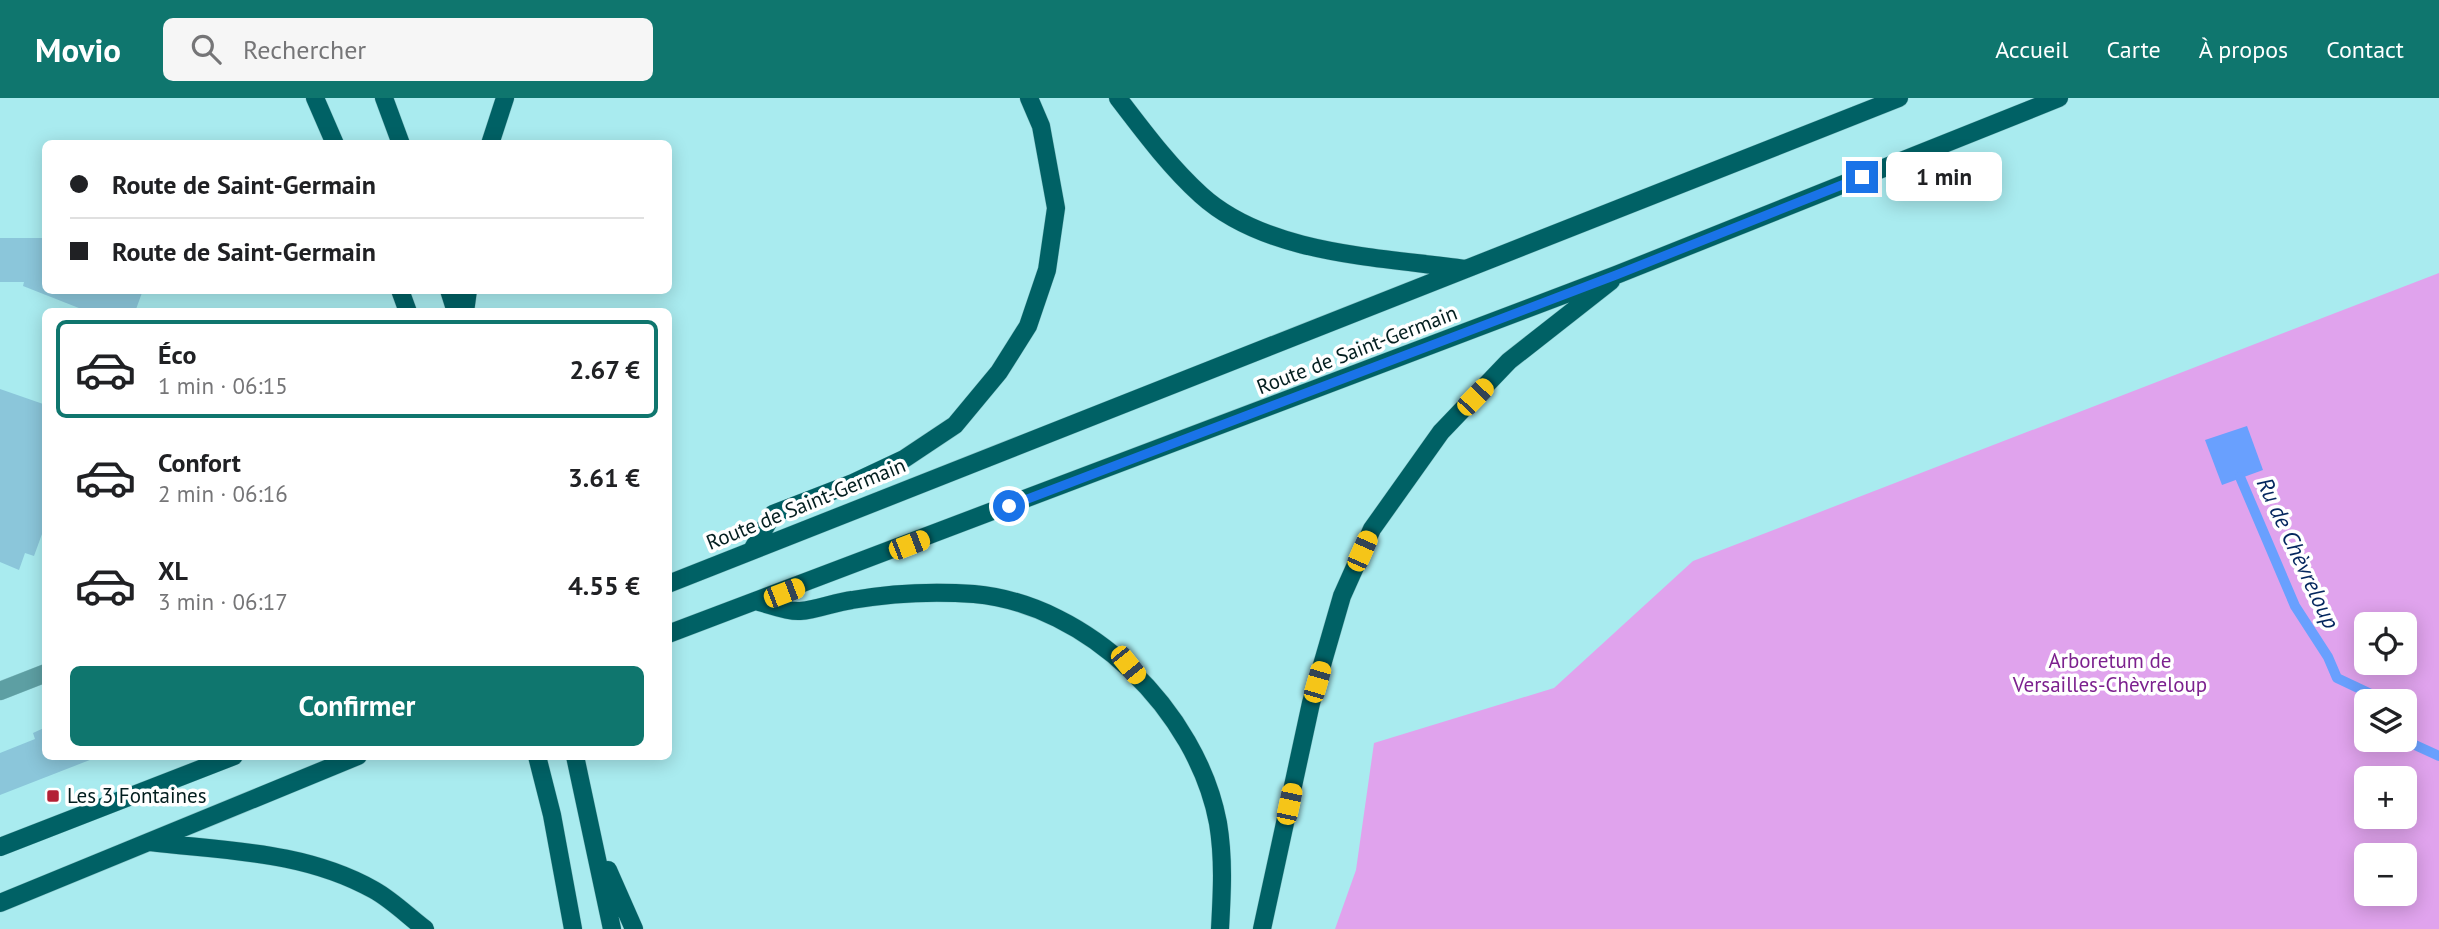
<!DOCTYPE html>
<html lang="fr">
<meta charset="utf-8">
<style>
:root{--surface:#fff;--page:#f6f6f6;--text:#202124;--muted:#757577;--line:#e0e0e0;--accent:#0f766e}
body{margin:0;font-family:"PT Sans",sans-serif;background:var(--page);color:var(--text);height:100vh;display:flex;flex-direction:column;font-size:26px;white-space:nowrap}
*{box-sizing:border-box;margin:0}
p{font-size:23px;color:var(--muted)}
.icon{flex:none;width:38px;height:38px;fill:none;stroke:currentColor;stroke-width:2;stroke-linecap:round;stroke-linejoin:round}
.map{position:relative;flex:1;overflow:hidden}
.details{position:absolute;left:42px;top:210px;width:630px;height:452px;display:flex;flex-direction:column;background:var(--surface);border-radius:10px;box-shadow:0 4px 18px #0003}
.details>*{flex:none}
.banner{position:absolute;left:42px;top:42px;width:630px;height:154px;border-radius:10px;box-shadow:0 4px 18px #0003;display:grid;align-content:center;height:154px;padding:0 28px;background:var(--surface)}
.tools{position:absolute;left:2354px;top:514px;display:grid;gap:14px}
.tools a{display:grid;place-items:center;width:63px;height:63px;border-radius:10px;background:var(--surface);box-shadow:0 4px 18px #0003;font-size:35px}
.end{position:absolute;width:32px;height:32px;margin:-16px;border:9px solid #1a73e8;background:#fff;box-shadow:0 0 0 4px #fff}
.from{border-radius:50%}
.bubble{position:absolute;height:49px;border-radius:10px;background:var(--surface);box-shadow:0 4px 18px #0003;font-size:23px;font-weight:800;line-height:49px;text-align:center}
.car{position:absolute;width:21px;height:42px;margin:-21px -10px;border-radius:9px;box-shadow:0 0 5px 2px #0007;background:linear-gradient(#f5c518 24%,#345 0 40%,#f5c518 0 76%,#345 0 86%,#f5c518 0)}
.banner b{display:flex;align-items:center;gap:24px;height:66px;font-size:26px}
.banner b+b{border-top:2px solid var(--line)}
.banner i{width:18px;height:18px;background:var(--text)}
ul{padding:12px 0 0;list-style:none}
li{display:flex;align-items:center;gap:21px;height:98px;margin:0 14px 10px;padding:0 14px;border:4px solid transparent;border-radius:10px}
li div{flex:1}
li b{display:block;font-size:26px}
li em{font-style:normal;font-weight:800}
li.active{border-color:var(--accent)}
li>.icon{width:63px;height:63px;stroke-width:1.5}
.cta{display:flex;gap:14px;margin-top:auto;padding:14px 28px}
.cta a{flex:1;height:80px;border-radius:10px;background:var(--accent);color:#fff;font-size:28px;font-weight:800;line-height:80px;text-align:center}
header{display:flex;align-items:center;gap:42px;box-sizing:border-box;height:98px;padding:0 35px;background:var(--accent);color:#fff}
header strong{font-size:33px}
nav{display:flex;gap:38px;margin-inline-start:auto;font-size:24px}
.search{width:490px;height:63px;background:var(--page);display:flex;align-items:center;gap:18px;box-sizing:border-box;padding:0 24px;border-radius:10px;color:var(--muted);font-size:26px}
.map>svg:first-child{display:block}
.green{fill:#e0a3ed;fill-rule:evenodd}
.water{fill:#69a0fe}
.lines{fill:none;stroke-linecap:round;stroke-linejoin:round}
.stream{stroke:#69a0fe;stroke-width:10}
.building{fill:#8bc6da}
.minor-casing{stroke:#8bc6ca;stroke-width:19}
.major-casing{stroke:#8bc6ca;stroke-width:19}
.minor{stroke:#5d9fa3;stroke-width:18}
.major{stroke:#006165;stroke-width:18}
.route{stroke:#1a73e8;stroke-width:9}
.poi-dot{fill:#b32135;stroke:#fff;stroke-width:2.5}
.labels{text-anchor:middle;stroke-width:7;stroke-linejoin:round;paint-order:stroke}
.street-label{font-size:21px;fill:#031e1f;stroke:#fff}
.park-label{font-size:21px;fill:#7c218e;stroke:#fff}
.poi-label{font-size:21px;fill:#031e1f;stroke:#fff;text-anchor:start}
.water-label{font-size:23px;font-style:italic;fill:#04265e;stroke:#fff}
</style>
<header>
<strong>Movio</strong>
<div class="search"><svg class="icon" aria-label="search" viewBox="0 0 24 24"><circle cx="10" cy="10" r="6"/><path d="M15 15l6 6"/></svg>Rechercher</div>
<nav><a>Accueil</a><a>Carte</a><a>À propos</a><a>Contact</a></nav>
</header>
<div class="map">
<svg width="2439" height="831" viewBox="0 0 2439 831">
<rect width="100%" height="100%" fill="#a9ebef"/>
<path class="green" d="M2439,175V831H1335L1356,772L1374,645L1554,590L1693,463ZM2366,527H2404V565H2366ZM2366,604H2404V642H2366ZM2366,681H2404V719H2366ZM2366,758H2404V796H2366Z"/>
<path class="water" d="M2247,328L2263,372L2222,387L2205,342Z"/>
<g class="lines">
<path class="stream" d="M2240,379L2295,508L2328,559L2337,580L2373,597L2376,604
M2404,642L2439,658"/>
</g>
<path class="building" d="M45,132L46,192H143L135,214H89L23,188L24,184H0V140H42Z
M0,291L46,307V425L34,458L25,455L19,472L0,464Z
M46,629V658H100L0,697V655L35,641L33,635Z"/>
<g class="lines">
<defs>
<path id="minor" d="M0,593L46,575"/>
<path id="major" d="M315,0L335,46
M384,0L401,46
M1118,0C1144,34 1170,69 1201,97C1267,157 1381,159 1465,171
M490,46L505,0
M400,192L408,214
M449,192L456,214
M465,214L468,192
M752,452L773,416L853,385L904,361L955,327L999,274L1028,228L1047,172L1056,110L1041,28L1029,0
M668,486L1899,0
M759,504C771,507 787,514 800,513C817,512 835,504 852,502C892,495 933,493 974,496C1088,506 1197,613 1218,725C1224,761 1222,795 1220,831
M668,536L1616,177L2059,0
M537,658L552,717L573,831
M575,658L612,831
M150,744C226,753 305,753 374,792C392,802 408,818 425,831
M0,749L234,658
M608,772L634,831
M0,805L358,658
M1262,831L1311,605L1342,498L1372,431L1441,334L1509,263L1611,183"/>
</defs>
<use href="#minor" class="minor-casing"/>
<use href="#major" class="major-casing"/>
<use href="#minor" class="minor"/>
<use href="#major" class="major"/>
</g>
<g class="lines">
<path class="route" d="M1009,408L1616,177L1862,79"/>
</g>
<rect class="poi-dot" x="46" y="691" width="14" height="14" rx="3.5"/>
<g class="labels">
<g class="street-label">
<text transform="translate(1357 252) rotate(-21)" y="7">Route de Saint-Germain</text>
<text transform="translate(806 406) rotate(-22)" y="7">Route de Saint-Germain</text>
</g>
<g class="park-label">
<text x="2110" y="570">Arboretum de<tspan x="2110" dy="24">Versailles-Chèvreloup</tspan></text>
</g>
<g class="poi-label">
<text x="67" y="705">Les 3 Fontaines</text>
</g>
<g class="water-label">
<text transform="translate(2298 455) rotate(65)" y="8">Ru de Chèvreloup</text>
</g>
</g>
</svg>
<div class="tools">
<a><svg class="icon" aria-label="locate" viewBox="0 0 24 24"><circle cx="12" cy="12" r="6"/><path d="M12 2v4M12 18v4M2 12h4M18 12h4"/></svg></a>
<a><svg class="icon" aria-label="layers" viewBox="0 0 24 24"><path d="M12 4l9 5-9 5-9-5zM3 14l9 5 9-5"/></svg></a>
<a>+</a>
<a>−</a>
</div>
<i class="end from" style="left:1009px;top:408px"></i>
<i class="end" style="left:1862px;top:79px"></i>
<div class="bubble" style="left:1886px;top:54px;width:116px">1 min</div>
<i class="car" style="left:1475px;top:299px;rotate:44deg"></i>
<i class="car" style="left:909px;top:447px;rotate:69deg"></i>
<i class="car" style="left:1362px;top:453px;rotate:24deg"></i>
<i class="car" style="left:784px;top:495px;rotate:69deg"></i>
<i class="car" style="left:1128px;top:567px;rotate:141deg"></i>
<i class="car" style="left:1317px;top:584px;rotate:16deg"></i>
<i class="car" style="left:1289px;top:706px;rotate:12deg"></i>
<div class="banner">
<b><i class="from"></i>Route de Saint-Germain</b>
<b><i></i>Route de Saint-Germain</b>
</div>
<section class="details">
<ul>
<li class="active"><svg class="icon" aria-label="car" viewBox="0 0 24 24"><path d="M5 17H2v-5l4-1 3-4h7l3 4 3 1v5h-3M9 17h6M6 11h13"/><circle cx="7" cy="17" r="2"/><circle cx="17" cy="17" r="2"/></svg><div><b>Éco</b><p>1 min · 06:15</p></div><em>2.67 €</em></li>
<li><svg class="icon" aria-label="car" viewBox="0 0 24 24"><path d="M5 17H2v-5l4-1 3-4h7l3 4 3 1v5h-3M9 17h6M6 11h13"/><circle cx="7" cy="17" r="2"/><circle cx="17" cy="17" r="2"/></svg><div><b>Confort</b><p>2 min · 06:16</p></div><em>3.61 €</em></li>
<li><svg class="icon" aria-label="car" viewBox="0 0 24 24"><path d="M5 17H2v-5l4-1 3-4h7l3 4 3 1v5h-3M9 17h6M6 11h13"/><circle cx="7" cy="17" r="2"/><circle cx="17" cy="17" r="2"/></svg><div><b>XL</b><p>3 min · 06:17</p></div><em>4.55 €</em></li>
</ul>
<div class="cta"><a>Confirmer</a></div>
</section>
</div>
